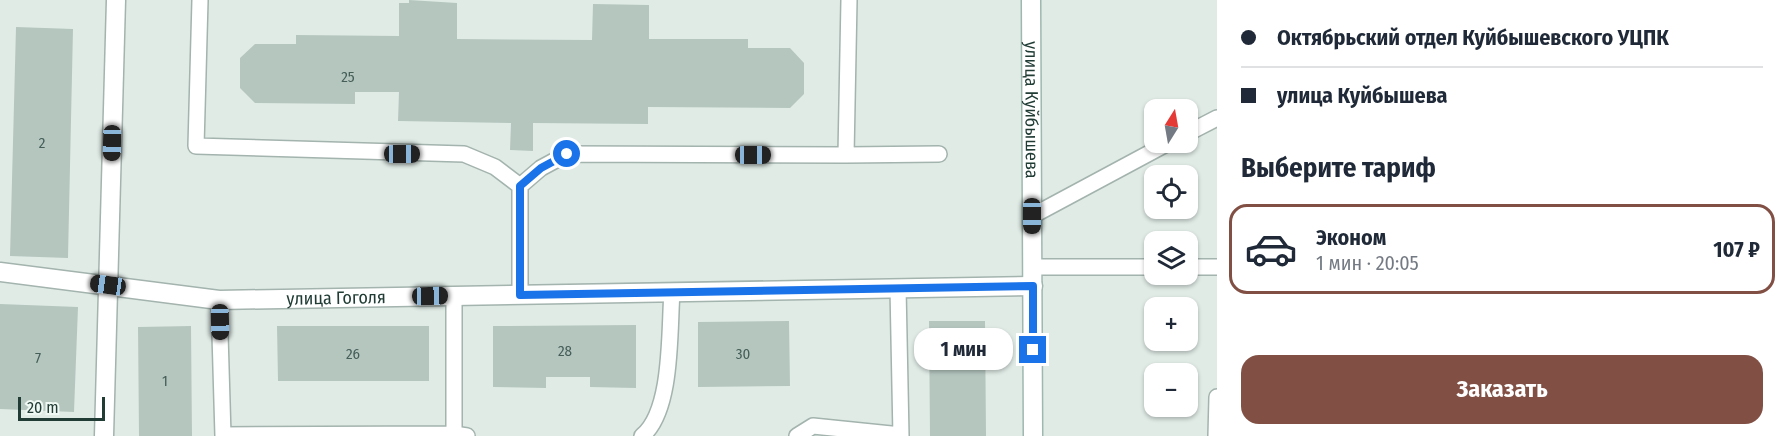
<!DOCTYPE html>
<html lang="ru">
<meta charset="utf-8">
<style>
:root{--surface:#fff;--page:#f6f6f7;--text:#1f2937;--muted:#747a83;--line:#e0e1e3;--accent:#814f43}
body{margin:0;font-family:"Fira Sans Condensed",sans-serif;background:var(--page);color:var(--text);height:100vh;display:flex;flex-direction:column;font-size:22px;white-space:nowrap}
*{box-sizing:border-box;margin:0}
p{font-size:20px;color:var(--muted)}
.icon{flex:none;width:33px;height:33px;fill:none;stroke:currentColor;stroke-width:2;stroke-linecap:round;stroke-linejoin:round}
.map{position:relative;flex:1;overflow:hidden}
.details{display:flex;flex-direction:column;background:var(--surface);width:570px}
.details>*{flex:none}
.banner{display:grid;align-content:center;height:132px;padding:0 24px;background:var(--surface)}
.needle{width:39px;rotate:11deg}
.fabs{position:absolute;left:1144px;top:99px;display:grid;gap:12px}
.fabs a{display:grid;place-items:center;width:54px;height:54px;border-radius:12px;background:var(--surface);box-shadow:0 2px 4px #0004;font-size:30px}
.scale{position:absolute;left:18px;bottom:15px;width:87px;box-sizing:border-box;padding-left:6px;border:3px solid #203c35;border-top:0;font-size:16px;line-height:21px;white-space:nowrap;color:#203c35;-webkit-text-stroke:4px #f0f8f4;paint-order:stroke}
.end{position:absolute;width:27px;height:27px;margin:-14px;border:8px solid #1a73e8;background:#fff;box-shadow:0 0 0 3px #fff}
.from{border-radius:50%}
.bubble{position:absolute;height:42px;border-radius:18px;background:var(--surface);box-shadow:0 2px 4px #0004;font-size:20px;font-weight:700;line-height:42px;text-align:center}
.car{position:absolute;width:18px;height:36px;margin:-18px -9px;border-radius:8px;box-shadow:0 0 4px 2px #0007;background:linear-gradient(#222 24%,#8ab4d8 0 40%,#222 0 76%,#8ab4d8 0 86%,#222 0)}
.banner b{display:flex;align-items:center;gap:21px;height:57px;font-size:22px}
.banner b+b{border-top:2px solid var(--line)}
.banner i{width:15px;height:15px;background:var(--text)}
ul{padding:0;list-style:none}
li{display:flex;align-items:center;gap:18px;height:90px;margin:0 12px 9px;padding:0 12px;border:3px solid transparent;border-radius:18px}
li div{flex:1}
li b{display:block;font-size:22px}
li em{font-style:normal;font-weight:700}
li.on{border-color:var(--accent)}
li>.icon{width:54px;height:54px;stroke-width:1.5}
h2{padding:0 24px;font-size:27px;line-height:72px}
.button{display:flex;gap:12px;margin-top:auto;padding:12px 24px}
.button a{flex:1;height:69px;border-radius:18px;background:var(--accent);color:#fff;font-size:24px;font-weight:700;line-height:69px;text-align:center}
main{display:flex;flex:1;min-height:0}
.map>svg:first-child{display:block}
.building{fill:#b5c6bf}
.lines{fill:none;stroke-linecap:round;stroke-linejoin:round}
.lane-casing{stroke:#a3b3ad;stroke-width:18}
.street-casing{stroke:#a3b3ad;stroke-width:21}
.secondary-casing{stroke:#9eb8af;stroke-width:21}
.lane{stroke:#fff;stroke-width:15}
.street{stroke:#fff;stroke-width:18}
.secondary{stroke:#fff;stroke-width:18}
.route{stroke:#1a73e8;stroke-width:8}
.labels{text-anchor:middle;stroke-width:4.5;stroke-linejoin:round;paint-order:stroke}
.number-label{font-size:15px;fill:#455e58}
.street-label{font-size:18px;fill:#203c35;stroke:#f0f8f4}
</style>
<main>
<div class="map">
<svg width="1217" height="436" viewBox="0 0 1217 436">
<rect width="100%" height="100%" fill="#e0ebe6"/>
<path class="building" d="M409,0L457,3V39L592,40L593,4L649,5V39H748V48H790L804,63V94L790,108L648,107V124L533,123V151L510,150L511,123L398,121L399,92H355V104L255,103L240,88V58L255,44H296V35L399,36V3H409Z
M16,27L73,29L68,258L10,256Z
M0,304L78,307L74,412L0,409Z
M789,321L790,386L698,387V322Z
M929,321H985L986,436H930Z
M636,325V388L590,387V377H546V388L493,387V326Z
M191,326L192,436H139L138,327Z
M277,326H429V381H278Z"/>
<g class="lines">
<defs>
<path id="lane" d="M200,0L196,146L464,154L495,167L520,186V295
M1188,133L1217,118
M846,155L939,154
M520,186L541,168L567,154L846,155L849,0
M1032,216L1170,142
M1032,267H1155
M1188,267H1217
M898,288L901,436
M454,296V434
M219,300L223,436
M223,435L454,434L467,436
M642,436C673,411 669,330 672,292
M797,436L813,426L901,435
M1216,436L1217,397"/>
<g id="street">
<path id="s1" d="M0,272L219,300L1033,286"/>
<path d="M104,436L116,0"/>
</g>
<g id="secondary">
<path id="s2" d="M1031,0L1033,436"/>
</g>
</defs>
<use href="#lane" class="lane-casing"/>
<use href="#street" class="street-casing"/>
<use href="#secondary" class="secondary-casing"/>
<use href="#lane" class="lane"/>
<use href="#street" class="street"/>
<use href="#secondary" class="secondary"/>
</g>
<g class="lines">
<path class="route" d="M567,154L541,168L520,186V295L1033,286V350"/>
</g>
<g class="labels">
<g class="number-label">
<text x="348" y="82">25</text>
<text x="42" y="148">2</text>
<text x="565" y="356">28</text>
<text x="353" y="359">26</text>
<text x="743" y="359">30</text>
<text x="38" y="363">7</text>
<text x="165" y="386">1</text>
</g>
<g class="street-label">
<text dy="6" stroke="none"><textPath href="#s2" startOffset="110">улица Куйбышева</textPath></text>
<text dy="6" stroke="none"><textPath href="#s1" startOffset="338">улица Гоголя</textPath></text>
</g>
</g>
</svg>
<div class="fabs">
<a><svg class="needle" viewBox="-14 -14 28 28"><path d="M0-13l5 13h-10z" fill="#e53935"/><path d="M0 13l5-13h-10z" fill="#747a83"/></svg></a>
<a><svg class="icon" aria-label="locate" viewBox="0 0 24 24"><circle cx="12" cy="12" r="6"/><path d="M12 2v4M12 18v4M2 12h4M18 12h4"/></svg></a>
<a><svg class="icon" aria-label="layers" viewBox="0 0 24 24"><path d="M12 4l9 5-9 5-9-5zM3 14l9 5 9-5"/></svg></a>
<a>+</a>
<a>−</a>
</div>
<div class="scale">20 m</div>
<i class="end from" style="left:567px;top:154px"></i>
<i class="end" style="left:1033px;top:350px"></i>
<div class="bubble" style="left:914px;top:328px;width:99px">1 мин</div>
<i class="car" style="left:112px;top:143px;rotate:181deg"></i>
<i class="car" style="left:402px;top:154px;rotate:90deg"></i>
<i class="car" style="left:753px;top:155px;rotate:90deg"></i>
<i class="car" style="left:1032px;top:216px;rotate:180deg"></i>
<i class="car" style="left:108px;top:285px;rotate:278deg"></i>
<i class="car" style="left:430px;top:296px;rotate:89deg"></i>
<i class="car" style="left:220px;top:322px;rotate:179deg"></i>
</div>
<section class="details">
<div class="banner">
<b><i class="from"></i>Октябрьский отдел Куйбышевского УЦПК</b>
<b><i></i>улица Куйбышева</b>
</div>
<h2>Выберите тариф</h2>
<ul>
<li class="on"><svg class="icon" aria-label="car" viewBox="0 0 24 24"><path d="M5 17H2v-5l4-1 3-4h7l3 4 3 1v5h-3M9 17h6M6 11h13"/><circle cx="7" cy="17" r="2"/><circle cx="17" cy="17" r="2"/></svg><div><b>Эконом</b><p>1 мин · 20:05</p></div><em>107 ₽</em></li>
</ul>
<div class="button"><a>Заказать</a></div>
</section>
</main>
